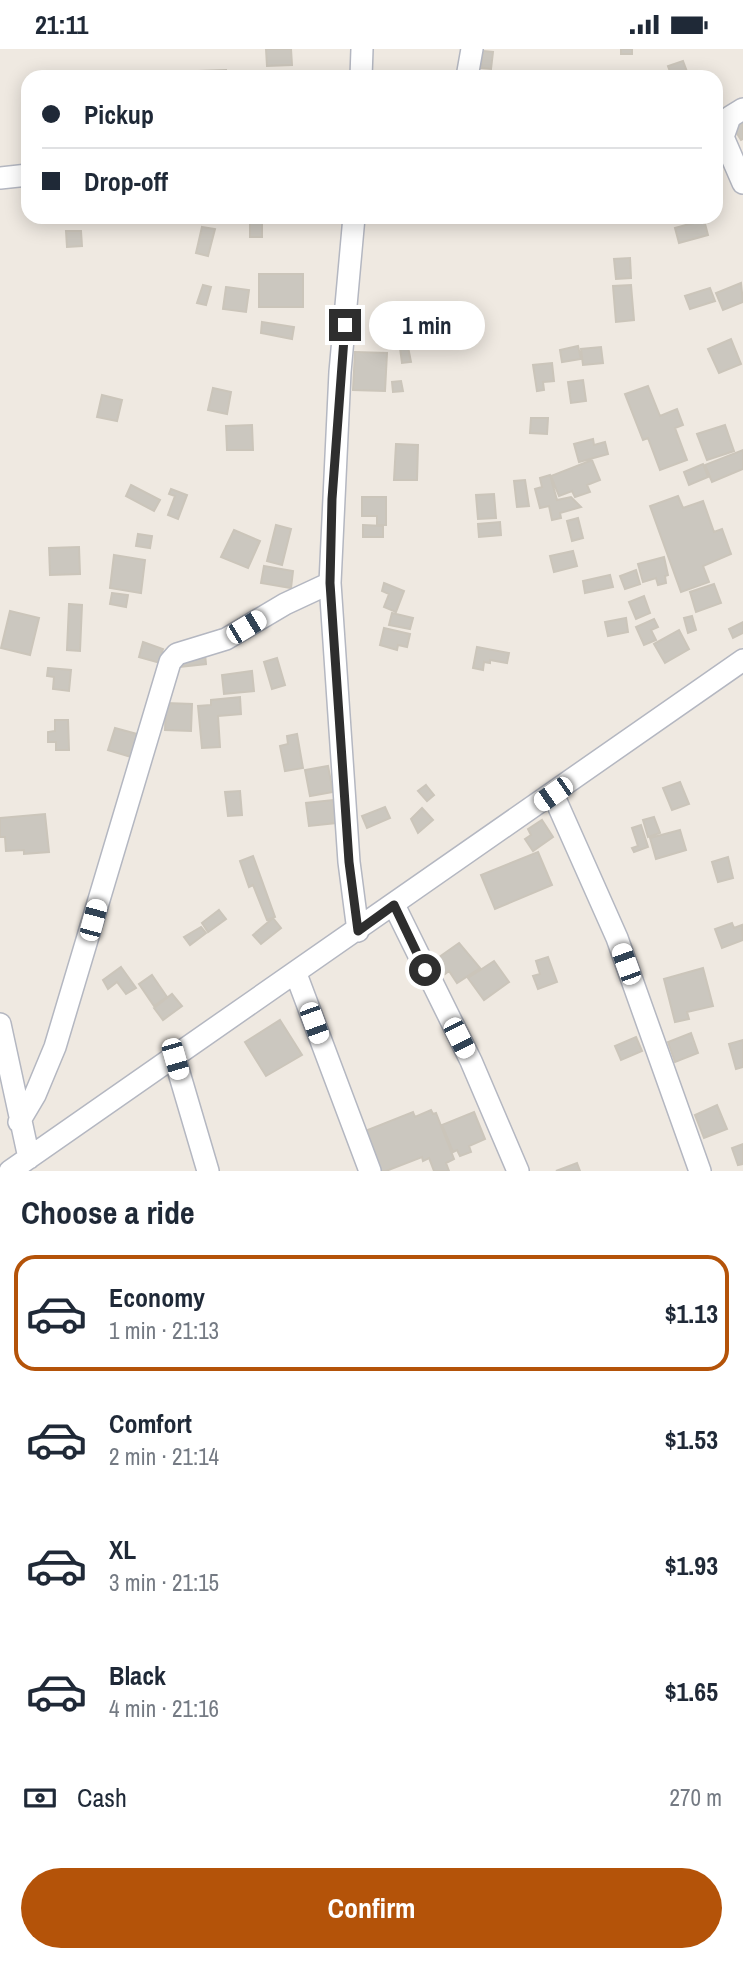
<!DOCTYPE html>
<meta charset="utf-8">
<style>
:root{--surface:#fff;--page:#f6f6f7;--text:#1f2937;--muted:#747a83;--line:#e0e1e3;--accent:#b45309}
body{margin:0;font-family:"Archivo Narrow",sans-serif;background:var(--page);color:var(--text);height:100vh;display:flex;flex-direction:column;font-size:26px;white-space:nowrap}
*{box-sizing:border-box;margin:0}
p{font-size:23px;color:var(--muted)}
.icon{flex:none;width:38px;height:38px;fill:none;stroke:currentColor;stroke-width:2;stroke-linecap:round;stroke-linejoin:round}
.map{position:relative;height:1122px;overflow:hidden}
.sheet{display:flex;flex-direction:column;background:var(--surface);flex:1}
.sheet>*{flex:none}
.hud{position:absolute;left:21px;top:21px;width:702px;height:154px;border-radius:21px;box-shadow:0 4px 18px #0003;display:grid;align-content:center;height:154px;padding:0 21px;background:var(--surface)}
.end{position:absolute;width:32px;height:32px;margin:-16px;border:9px solid #2e2e2e;background:#fff;box-shadow:0 0 0 4px #fff}
.from{border-radius:50%}
.bubble{position:absolute;height:49px;border-radius:24px;background:var(--surface);box-shadow:0 4px 18px #0003;font-size:23px;font-weight:800;line-height:49px;text-align:center}
.car{position:absolute;width:21px;height:42px;margin:-21px -10px;border-radius:9px;box-shadow:0 0 5px 2px #0007;background:linear-gradient(#fff 24%,#345 0 40%,#fff 0 76%,#345 0 86%,#fff 0)}
.hud b{display:flex;align-items:center;gap:24px;height:66px;font-size:26px}
.hud b+b{border-top:2px solid var(--line)}
.hud i{width:18px;height:18px;background:var(--text)}
ul{padding:0;list-style:none}
li{display:flex;align-items:center;gap:21px;height:116px;margin:0 14px 10px;padding:0 7px;border:4px solid transparent;border-radius:21px}
li div{flex:1}
li b{display:block;font-size:26px}
li em{font-style:normal;font-weight:800}
li.on{border-color:var(--accent)}
li>.icon{width:63px;height:63px;stroke-width:1.5}
h2{padding:0 21px;font-size:32px;line-height:84px}
.pay{display:flex;align-items:center;gap:18px;height:77px;padding:0 21px;font-size:26px}
.pay p{margin-inline-start:auto}
.cta{display:flex;gap:14px;margin-top:auto;padding:14px 21px}
.cta a{flex:1;height:80px;border-radius:42px;background:var(--accent);color:#fff;font-size:28px;font-weight:800;line-height:80px;text-align:center}
.status{display:flex;justify-content:space-between;align-items:center;height:49px;padding:0 35px;background:var(--surface);direction:ltr}
.status svg{height:19px;fill:currentColor}
.map>svg:first-child{display:block}
.building{fill:#cbc7bf;stroke:#cbc5ba;stroke-width:2}
.lines{fill:none;stroke-linecap:round;stroke-linejoin:round}
.street-casing{stroke:#b4b7c1;stroke-width:24}
.street{stroke:#fff;stroke-width:21}
.route{stroke:#2e2e2e;stroke-width:9}
</style>
<div class="status"><b>21:11</b><svg viewBox="0 0 49 12"><path d="M0 12V9h3v3zM5 12V6h3v6zM10 12V3h3v9zM15 12V0h3v12zM26 1h20v11H26zM47 4h2v5h-2z"/></svg></div>
<div class="map">
<svg width="743" height="1122" viewBox="0 0 743 1122">
<rect width="100%" height="100%" fill="#efe9e1"/>
<path class="building" d="M266,0H291L292,16L267,17Z
M621,0H632V5H621Z
M483,2L493,3L491,20L481,19Z
M683,12L689,28H672L668,17Z
M226,21V28H199V22Z
M743,73V90L741,91L733,78Z
M250,168H262V188H250Z
M704,171L708,186L679,194L675,179Z
M202,178L215,180L208,207L196,204Z
M66,182H81L82,197L67,198Z
M630,209L631,229L616,230L614,210Z
M259,225H303V258H259Z
M741,234L743,253L723,261L716,244Z
M203,236L211,238L206,256L197,254Z
M631,236L634,271L616,273L613,237Z
M226,238L249,241L246,263L223,260Z
M710,239L715,252L690,260L685,247Z
M262,273L294,278L292,290L261,284Z
M731,290L741,315L719,324L708,300Z
M578,297L581,310L562,313L560,301Z
M408,298L411,313L402,314L400,299Z
M601,298L603,314L583,316L581,300Z
M355,303L387,304L385,342L353,341Z
M552,314L554,332L543,333L544,341L537,342L533,316Z
M583,331L586,352L571,354L568,333Z
M401,332L403,342L393,343L392,333Z
M648,337L660,367L677,360L683,376L675,379L687,411L660,421L648,389L643,391L625,345Z
M213,339L231,343L227,365L208,361Z
M102,346L122,351L117,372L97,368Z
M531,369H548L547,385L530,384Z
M252,376L253,401H227L226,377Z
M725,376L734,402L707,411L697,385Z
M593,390L594,396L605,393L608,405L579,413L574,395Z
M396,395L418,396L417,431H394Z
M743,401V420L712,433L705,416Z
M592,411L600,431L587,436L590,443L575,448L572,442L559,447L551,427Z
M703,415L708,428L689,436L684,423Z
M550,426L557,451L571,448L581,458L560,464L561,469L552,471L549,457L540,459L535,440L542,438L540,429Z
M525,431L529,457L517,458L514,432Z
M131,436L160,451L154,462L126,447Z
M171,440L187,446L178,470L168,466L175,447L169,445Z
M494,445L496,469L478,470L476,446Z
M678,447L683,459L703,452L714,483L722,480L731,505L703,517L709,533L681,543L650,457Z
M362,448H386V476H377V467H362Z
M578,469L583,489L572,492L567,472Z
M500,473L501,486L479,488L478,475Z
M276,476L291,480L282,516L267,512Z
M363,476L383,477V488H363Z
M234,481L260,492L248,519L221,508Z
M138,485L152,487L150,499L136,497Z
M79,498L80,525L50,526L49,499Z
M573,502L577,517L554,523L550,507Z
M114,506L145,511L141,544L110,539Z
M664,508L668,526L665,527L666,534L658,536L656,529L643,533L638,515Z
M264,517L293,522L291,539L261,534Z
M636,521L640,535L625,540L620,527Z
M610,526L613,538L585,544L583,532Z
M384,534L404,542L396,563L384,558L389,545L382,542Z
M714,535L721,554L696,563L690,543Z
M112,544L128,546L126,558L110,555Z
M644,547L650,564L636,570L629,553Z
M69,555L82,556L80,602L67,601Z
M10,562L39,569L30,606L1,599Z
M392,564L413,569L410,580L389,576Z
M692,567L696,581L688,584L684,569Z
M626,569L628,583L608,587L605,573Z
M654,570L658,578L651,581L656,591L644,596L636,578Z
M743,573V584L733,589L729,580Z
M384,579L410,585L407,598L398,596L397,601L380,596Z
M679,581L689,600L665,614L654,595Z
M143,593L163,600L162,603L167,604L164,615L139,608Z
M477,598L509,604L507,614L490,611V614L484,613L483,621L473,619Z
M205,605L206,615L180,618L179,607Z
M277,609L285,636L272,640L264,613Z
M48,619L71,621L69,642L53,640L54,628L47,627Z
M252,622L254,642L224,645L222,626Z
M240,648L241,665L218,667L220,698L202,699L198,657L211,656V651Z
M166,654L192,655L191,682L165,681Z
M55,671H68L69,701H56V693H48V683L55,682Z
M115,679L137,685L131,708L108,701Z
M297,685L303,719L285,722L280,697L288,695L287,687Z
M328,717L333,743L310,747L305,721Z
M680,733L689,755L672,761L663,739Z
M426,736L434,746L427,752L418,742Z
M240,742L242,766L228,767L225,743Z
M333,751L336,774L309,777L306,754Z
M385,758L390,769L367,779L362,767Z
M422,759L433,771L418,784L411,770Z
M45,765L49,803L24,805V801L6,802L5,788H0V769Z
M654,768L660,784L648,788L643,771Z
M542,771L553,788L533,802L525,790L531,786L528,780Z
M641,776L648,798L634,803L632,799L638,797L632,779Z
M680,781L686,801L656,810L650,789Z
M538,803L552,836L495,860L481,826Z
M253,807L275,868L267,871L253,836L249,838L240,812Z
M728,808L733,829L718,833L712,813Z
M219,861L226,870L208,883L202,874Z
M273,869L281,879L261,895L253,886Z
M732,874L734,879L742,876L743,891L722,899L715,880Z
M201,878L206,884L190,896L184,888Z
M459,894L480,919L457,934L449,922L445,925L435,911Z
M548,908L557,933L538,940L533,927L540,925L536,912Z
M494,912L509,933L484,951L468,929Z
M121,918L136,939L126,945L117,933L108,940L103,931Z
M703,919L713,957L687,963L689,970L675,973L664,930Z
M152,926L167,948L154,957L139,935Z
M172,945L182,957L163,971L154,959Z
M280,971L302,1006L266,1027L245,993Z
M691,984L698,1004L675,1013L668,993Z
M636,988L642,1002L621,1011L615,997Z
M743,991V1018L736,1020L729,995Z
M717,1056L727,1080L704,1089L695,1066Z
M431,1061L433,1065L436,1064L454,1110L446,1114L449,1122H434L429,1109L423,1112L422,1108L386,1122H375L360,1084L413,1063L415,1068Z
M474,1063L485,1090L469,1097L471,1103L460,1107L457,1101L453,1103L442,1076Z
M743,1095V1115L738,1116L732,1099Z
M577,1114L580,1122H556Z"/>
<g class="lines">
<defs>
<path id="street" d="M361,28L362,0
M467,28L472,0
M743,60L730,68L723,88L743,134
M0,129L28,126
M354,168L340,323L330,534L349,813L358,882
M553,745L617,889L700,1122
M394,856L471,1012L518,1122
M296,925L370,1122
M0,975L29,1109
M175,1010L208,1122
M19,1073L35,1046L55,998L170,613L177,605L226,590L285,555L330,534
M10,1122L743,611"/>
</defs>
<use href="#street" class="street-casing"/>
<use href="#street" class="street"/>
</g>
<g class="lines">
<path class="route" d="M345,276L332,450L330,534L349,813L358,882L394,856L425,921"/>
</g>
</svg>
<i class="end from" style="left:425px;top:921px"></i>
<i class="end" style="left:345px;top:276px"></i>
<div class="bubble" style="left:369px;top:252px;width:116px">1 min</div>
<i class="car" style="left:246px;top:578px;rotate:59deg"></i>
<i class="car" style="left:553px;top:745px;rotate:235deg"></i>
<i class="car" style="left:93px;top:871px;rotate:15deg"></i>
<i class="car" style="left:626px;top:915px;rotate:340deg"></i>
<i class="car" style="left:314px;top:974px;rotate:160deg"></i>
<i class="car" style="left:459px;top:989px;rotate:153deg"></i>
<i class="car" style="left:175px;top:1010px;rotate:164deg"></i>
<div class="hud">
<b><i class="from"></i>Pickup</b>
<b><i></i>Drop-off</b>
</div>
</div>
<section class="sheet">
<h2>Choose a ride</h2>
<ul>
<li class="on"><svg class="icon" aria-label="car" viewBox="0 0 24 24"><path d="M5 17H2v-5l4-1 3-4h7l3 4 3 1v5h-3M9 17h6M6 11h13"/><circle cx="7" cy="17" r="2"/><circle cx="17" cy="17" r="2"/></svg><div><b>Economy</b><p>1 min · 21:13</p></div><em>$1.13</em></li>
<li><svg class="icon" aria-label="car" viewBox="0 0 24 24"><path d="M5 17H2v-5l4-1 3-4h7l3 4 3 1v5h-3M9 17h6M6 11h13"/><circle cx="7" cy="17" r="2"/><circle cx="17" cy="17" r="2"/></svg><div><b>Comfort</b><p>2 min · 21:14</p></div><em>$1.53</em></li>
<li><svg class="icon" aria-label="car" viewBox="0 0 24 24"><path d="M5 17H2v-5l4-1 3-4h7l3 4 3 1v5h-3M9 17h6M6 11h13"/><circle cx="7" cy="17" r="2"/><circle cx="17" cy="17" r="2"/></svg><div><b>XL</b><p>3 min · 21:15</p></div><em>$1.93</em></li>
<li><svg class="icon" aria-label="car" viewBox="0 0 24 24"><path d="M5 17H2v-5l4-1 3-4h7l3 4 3 1v5h-3M9 17h6M6 11h13"/><circle cx="7" cy="17" r="2"/><circle cx="17" cy="17" r="2"/></svg><div><b>Black</b><p>4 min · 21:16</p></div><em>$1.65</em></li>
</ul>
<div class="pay"><svg class="icon" aria-label="cash" viewBox="0 0 24 24"><path d="M3 7h18v10H3z"/><circle cx="12" cy="12" r="2"/></svg>Cash<p>270 m</p></div>
<div class="cta"><a>Confirm</a></div>
</section>
